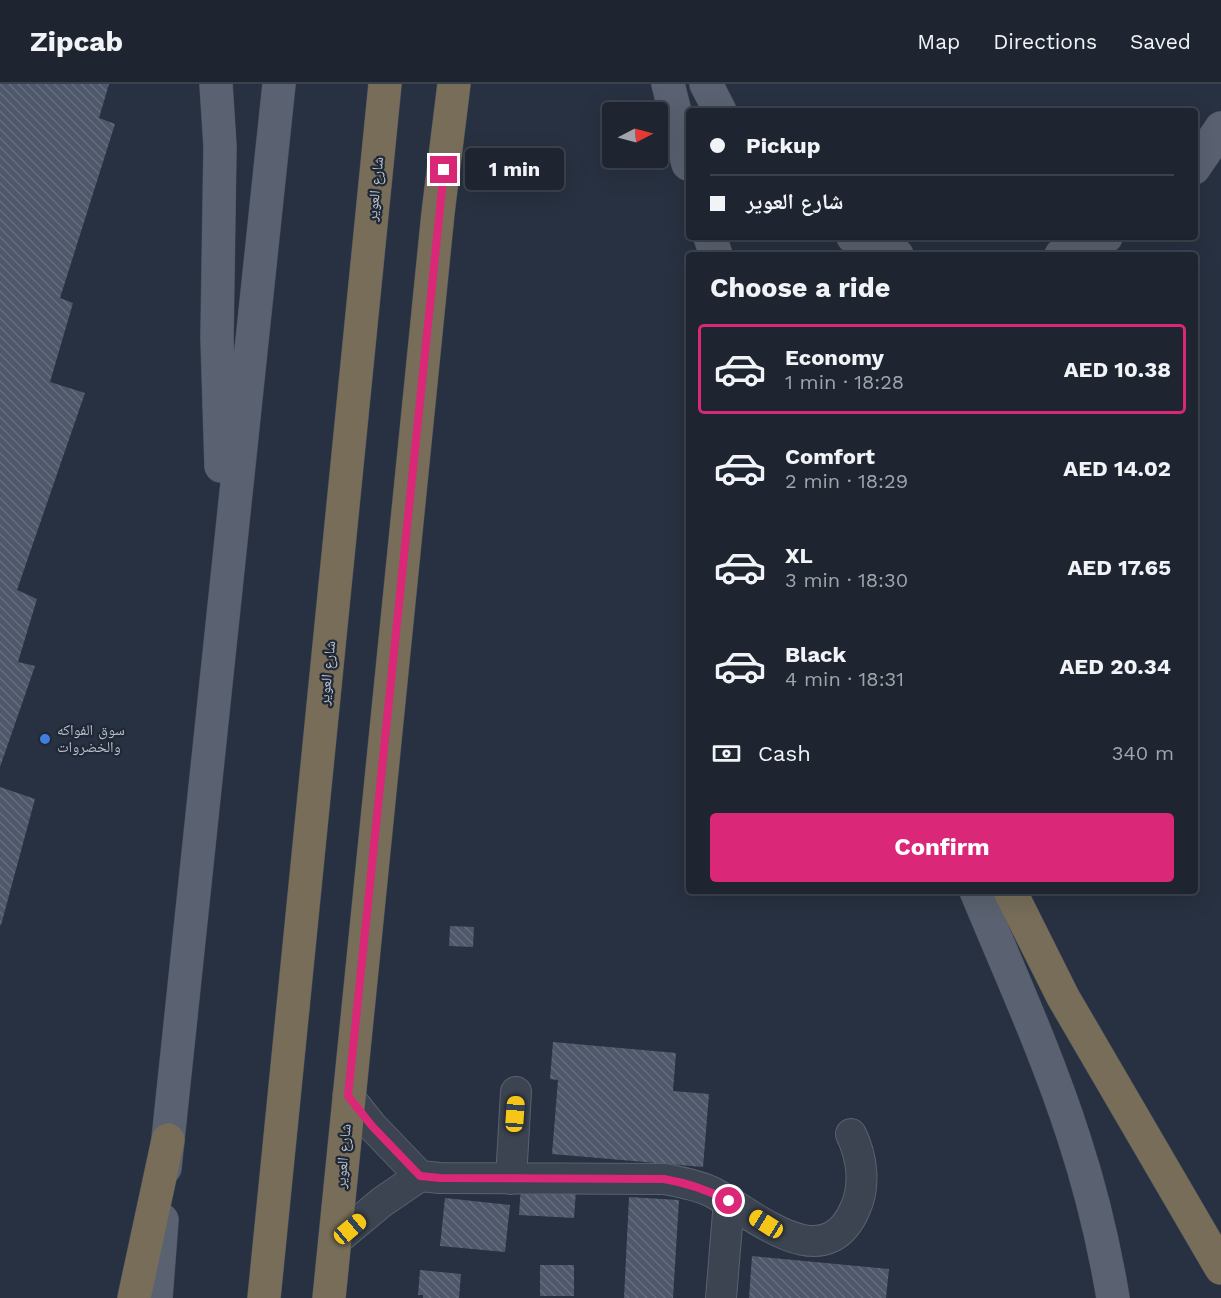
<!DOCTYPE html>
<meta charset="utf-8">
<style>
:root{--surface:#1e2531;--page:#2b313d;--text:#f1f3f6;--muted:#a1a5ab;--line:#3c424d;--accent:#db2777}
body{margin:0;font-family:"Work Sans","Noto Naskh Arabic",sans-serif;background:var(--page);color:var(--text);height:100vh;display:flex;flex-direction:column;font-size:22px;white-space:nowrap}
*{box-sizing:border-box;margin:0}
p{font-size:20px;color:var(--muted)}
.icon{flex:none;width:33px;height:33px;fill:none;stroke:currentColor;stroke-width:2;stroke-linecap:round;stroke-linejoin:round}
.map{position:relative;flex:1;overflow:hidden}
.drawer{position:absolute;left:686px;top:168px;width:512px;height:642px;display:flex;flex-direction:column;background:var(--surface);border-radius:6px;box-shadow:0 6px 24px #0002,0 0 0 2px var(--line)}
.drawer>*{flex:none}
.hud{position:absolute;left:686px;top:24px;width:512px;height:132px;border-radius:6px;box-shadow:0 6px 24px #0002,0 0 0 2px var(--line);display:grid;align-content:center;height:132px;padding:0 24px;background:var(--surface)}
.needle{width:39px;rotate:84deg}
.fabs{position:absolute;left:602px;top:18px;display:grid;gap:12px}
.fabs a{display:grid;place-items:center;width:66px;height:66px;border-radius:6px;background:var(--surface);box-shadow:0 6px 24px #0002,0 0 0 2px var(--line);font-size:30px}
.end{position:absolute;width:27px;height:27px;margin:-14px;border:8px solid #db2777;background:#fff;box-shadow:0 0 0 3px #fff}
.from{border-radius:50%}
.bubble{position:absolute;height:42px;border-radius:6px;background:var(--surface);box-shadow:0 6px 24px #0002,0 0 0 2px var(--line);font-size:20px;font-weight:700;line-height:42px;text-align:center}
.car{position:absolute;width:18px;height:36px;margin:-18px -9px;border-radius:8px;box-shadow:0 0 4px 2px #0007;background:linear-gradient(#f5c518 24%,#345 0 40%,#f5c518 0 76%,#345 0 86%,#f5c518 0)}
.hud b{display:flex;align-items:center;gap:21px;height:57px;font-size:22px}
.hud b+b{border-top:2px solid var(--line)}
.hud i{width:15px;height:15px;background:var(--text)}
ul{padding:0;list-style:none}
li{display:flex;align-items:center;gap:18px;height:90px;margin:0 12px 9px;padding:0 12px;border:3px solid transparent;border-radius:6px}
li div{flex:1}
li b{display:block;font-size:22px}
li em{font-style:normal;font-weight:700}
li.active{border-color:var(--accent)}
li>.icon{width:54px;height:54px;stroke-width:1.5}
h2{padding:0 24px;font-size:27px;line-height:72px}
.pay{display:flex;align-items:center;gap:15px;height:66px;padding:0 24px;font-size:22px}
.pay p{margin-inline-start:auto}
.button{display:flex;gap:12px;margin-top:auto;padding:12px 24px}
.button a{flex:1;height:69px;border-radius:6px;background:var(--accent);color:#fff;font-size:24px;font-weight:700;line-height:69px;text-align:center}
header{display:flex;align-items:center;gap:36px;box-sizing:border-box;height:84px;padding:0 30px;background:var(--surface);border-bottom:2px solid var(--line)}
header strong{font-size:28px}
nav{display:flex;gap:33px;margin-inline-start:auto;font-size:21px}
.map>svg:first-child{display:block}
.building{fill:url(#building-back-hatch)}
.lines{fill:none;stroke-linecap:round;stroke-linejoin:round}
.minor-casing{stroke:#5a616e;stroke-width:32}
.major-casing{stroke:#464c5a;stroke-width:34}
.highway-casing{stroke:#464e5b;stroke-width:34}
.minor{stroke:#3c4451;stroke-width:30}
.major{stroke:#5a6271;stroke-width:33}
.highway{stroke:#776d59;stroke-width:33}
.route{stroke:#db2777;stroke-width:8}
.shop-dot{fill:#3f7fe0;stroke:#202836;stroke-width:2}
.labels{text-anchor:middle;stroke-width:4.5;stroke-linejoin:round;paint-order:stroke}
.street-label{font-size:15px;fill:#b9bfcb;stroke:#202836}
.poi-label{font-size:15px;fill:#b9bfcb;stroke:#202836;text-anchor:start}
</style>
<header>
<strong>Zipcab</strong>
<nav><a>Map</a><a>Directions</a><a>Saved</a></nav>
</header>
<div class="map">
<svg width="1221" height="1214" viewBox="0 0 1221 1214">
<defs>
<pattern id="building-back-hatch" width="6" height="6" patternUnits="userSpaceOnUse" patternTransform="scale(1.5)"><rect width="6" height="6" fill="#4e586a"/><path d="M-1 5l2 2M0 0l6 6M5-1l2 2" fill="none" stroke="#656e7e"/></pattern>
</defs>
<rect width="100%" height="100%" fill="#283141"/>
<path class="building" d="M0,0H109L99,34L115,40L60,214L73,219L50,298L85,309L17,506L37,515L18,578L35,582L0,683Z
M0,703L35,715L1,841H0Z
M450,842L474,843L473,863L449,862Z
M553,958L676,969L673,1007L709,1010L703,1083L552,1070L558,996L550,995Z
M521,1102L576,1106L574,1134L519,1131Z
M629,1113L679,1116L673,1214H624Z
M445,1114L510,1121L505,1168L440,1162Z
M752,1172L889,1185L886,1214H749Z
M540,1181H574V1212H540Z
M420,1186L461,1190L459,1214H423V1211H418Z"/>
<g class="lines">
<defs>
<path id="minor" d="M348,1012L372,1042L420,1092
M511,1095L516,1008
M334,1158L382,1118L420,1092L440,1094L664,1095C681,1098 697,1101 712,1108C754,1130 824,1196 855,1125C866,1101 862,1073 851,1050
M721,1214L729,1117"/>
<path id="major" d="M216,0L220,62L217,254L221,382
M668,0L688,80
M706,0L720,27
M1194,84L1221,44
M710,153L716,171
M853,153L897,171
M1061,171L1106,153
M976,807C1010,889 1047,970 1074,1054C1091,1106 1104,1160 1113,1214
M165,1084L279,0
M156,1214L162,1136"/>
<path id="highway" d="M1010,807L1063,913L1221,1184
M134,1214L168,1056
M264,1214L385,0
M329,1214L438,129L454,0"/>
</defs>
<use href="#minor" class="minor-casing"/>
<use href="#major" class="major-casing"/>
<use href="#highway" class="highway-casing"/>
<use href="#minor" class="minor"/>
<use href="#major" class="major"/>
<use href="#highway" class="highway"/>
</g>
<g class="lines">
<path class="route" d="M444,86L348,1012L372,1042L420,1092L440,1094L664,1095C688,1099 708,1106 729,1117"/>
</g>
<circle class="shop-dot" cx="45" cy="655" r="6"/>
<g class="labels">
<g class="street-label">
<text transform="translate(375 105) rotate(-84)" y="5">شارع العوير</text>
<text transform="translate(327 589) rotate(-84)" y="5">شارع العوير</text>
<text transform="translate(343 1072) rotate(-85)" y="5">شارع العوير</text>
</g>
<g class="poi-label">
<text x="57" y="651">سوق الفواكه<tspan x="57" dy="17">والخضروات</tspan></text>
</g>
</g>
</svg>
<div class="fabs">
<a><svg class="needle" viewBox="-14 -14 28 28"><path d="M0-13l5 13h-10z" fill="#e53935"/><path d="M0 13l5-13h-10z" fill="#a1a5ab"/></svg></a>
</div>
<i class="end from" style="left:729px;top:1117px"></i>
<i class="end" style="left:444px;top:86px"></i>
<div class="bubble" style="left:465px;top:64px;width:99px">1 min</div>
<i class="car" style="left:515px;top:1030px;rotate:4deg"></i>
<i class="car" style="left:766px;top:1140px;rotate:302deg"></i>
<i class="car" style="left:350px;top:1145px;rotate:50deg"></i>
<div class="hud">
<b><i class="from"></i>Pickup</b>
<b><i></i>شارع العوير</b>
</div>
<section class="drawer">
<h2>Choose a ride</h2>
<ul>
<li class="active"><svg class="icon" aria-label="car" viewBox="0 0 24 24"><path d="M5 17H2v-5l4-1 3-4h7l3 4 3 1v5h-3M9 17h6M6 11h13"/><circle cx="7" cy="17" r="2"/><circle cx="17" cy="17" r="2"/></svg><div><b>Economy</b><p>1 min · 18:28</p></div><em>AED 10.38</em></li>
<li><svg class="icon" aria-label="car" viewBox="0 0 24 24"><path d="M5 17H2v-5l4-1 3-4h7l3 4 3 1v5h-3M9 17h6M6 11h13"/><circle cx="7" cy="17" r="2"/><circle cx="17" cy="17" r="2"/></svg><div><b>Comfort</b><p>2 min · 18:29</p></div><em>AED 14.02</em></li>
<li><svg class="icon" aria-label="car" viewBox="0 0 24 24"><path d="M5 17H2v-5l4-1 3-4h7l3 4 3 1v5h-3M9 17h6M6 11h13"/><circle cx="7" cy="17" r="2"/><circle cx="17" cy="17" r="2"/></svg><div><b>XL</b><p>3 min · 18:30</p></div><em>AED 17.65</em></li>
<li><svg class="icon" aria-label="car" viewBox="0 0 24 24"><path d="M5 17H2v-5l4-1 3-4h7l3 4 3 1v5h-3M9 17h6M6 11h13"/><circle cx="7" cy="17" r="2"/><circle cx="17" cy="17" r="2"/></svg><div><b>Black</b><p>4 min · 18:31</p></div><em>AED 20.34</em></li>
</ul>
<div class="pay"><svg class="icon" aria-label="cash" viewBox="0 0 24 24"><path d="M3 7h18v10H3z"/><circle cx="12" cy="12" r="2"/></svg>Cash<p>340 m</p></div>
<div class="button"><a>Confirm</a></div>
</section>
</div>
